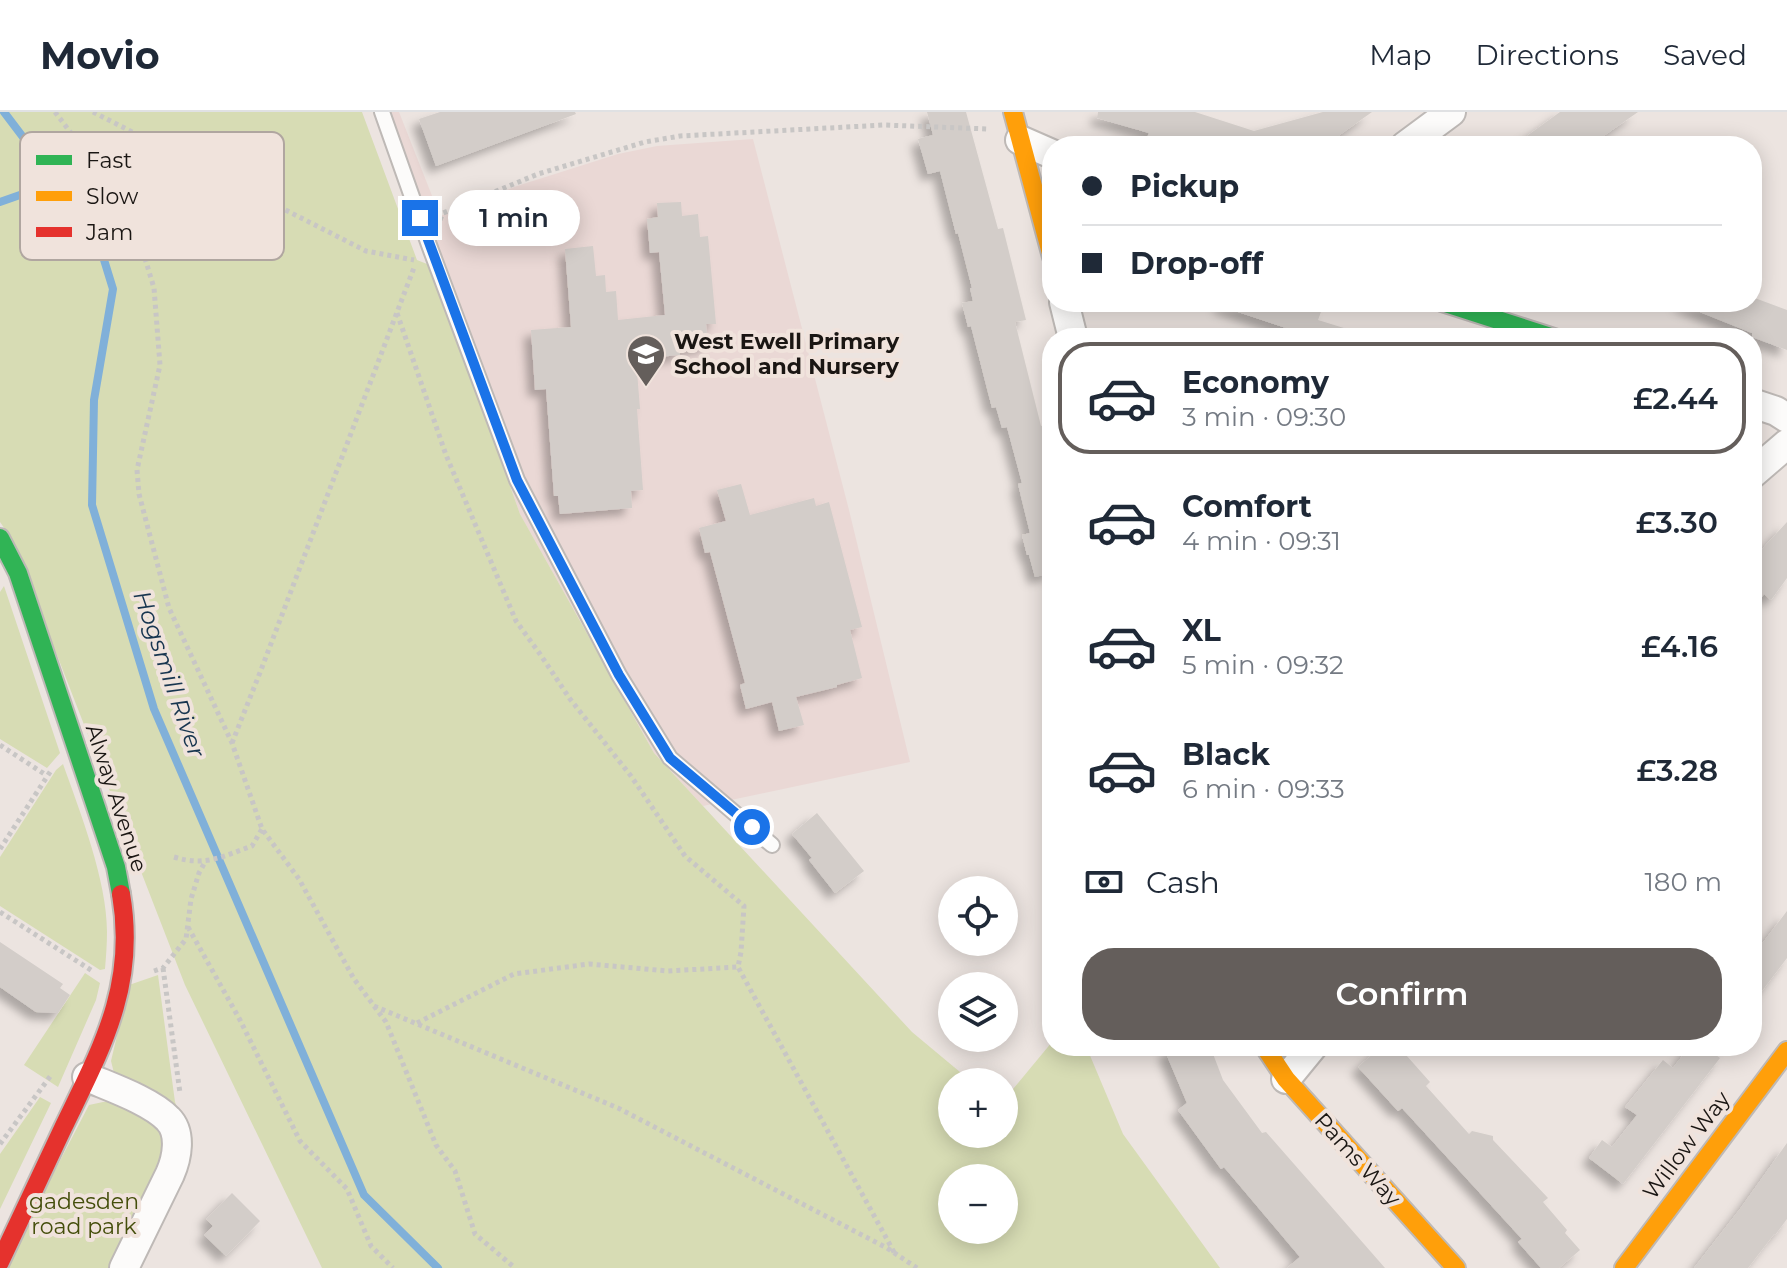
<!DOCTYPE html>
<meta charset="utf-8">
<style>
:root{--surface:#fff;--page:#f2f2f3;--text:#1f2937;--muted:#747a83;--line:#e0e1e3;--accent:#645e5b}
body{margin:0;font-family:Montserrat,sans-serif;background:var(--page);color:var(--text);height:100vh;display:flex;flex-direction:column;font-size:30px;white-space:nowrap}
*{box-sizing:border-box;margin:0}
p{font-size:26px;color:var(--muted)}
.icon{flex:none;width:44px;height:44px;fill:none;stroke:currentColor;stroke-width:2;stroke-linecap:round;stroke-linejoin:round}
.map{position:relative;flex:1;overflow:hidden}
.side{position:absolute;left:1042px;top:216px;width:720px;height:728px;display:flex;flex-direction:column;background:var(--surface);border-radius:32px;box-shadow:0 4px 20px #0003}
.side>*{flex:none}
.top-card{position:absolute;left:1042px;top:24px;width:720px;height:176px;border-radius:32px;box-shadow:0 4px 20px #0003;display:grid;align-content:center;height:176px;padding:0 40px;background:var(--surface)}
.controls{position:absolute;left:938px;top:764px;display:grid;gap:16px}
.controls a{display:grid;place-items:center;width:80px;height:80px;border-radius:50%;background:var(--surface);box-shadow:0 4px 20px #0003;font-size:40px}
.end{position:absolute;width:36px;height:36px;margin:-18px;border:10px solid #1a73e8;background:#fff;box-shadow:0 0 0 4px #fff}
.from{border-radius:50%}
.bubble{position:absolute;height:56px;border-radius:28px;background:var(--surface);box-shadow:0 4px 20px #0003;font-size:26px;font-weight:600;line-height:56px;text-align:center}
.top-card b{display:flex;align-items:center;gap:28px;height:76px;font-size:30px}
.top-card b+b{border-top:2px solid var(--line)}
.top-card i{width:20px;height:20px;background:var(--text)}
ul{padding:14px 0 0;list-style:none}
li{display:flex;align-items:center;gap:24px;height:112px;margin:0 16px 12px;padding:0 24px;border:4px solid transparent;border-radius:32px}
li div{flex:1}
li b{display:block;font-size:30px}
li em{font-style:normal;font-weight:600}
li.on{border-color:var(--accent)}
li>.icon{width:72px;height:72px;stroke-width:1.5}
.pay{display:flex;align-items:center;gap:20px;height:88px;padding:0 40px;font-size:30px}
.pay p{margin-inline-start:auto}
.primary-button{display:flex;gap:16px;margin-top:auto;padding:16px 40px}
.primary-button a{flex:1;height:92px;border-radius:32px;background:var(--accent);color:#fff;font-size:32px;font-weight:600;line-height:92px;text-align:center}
header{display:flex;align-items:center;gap:48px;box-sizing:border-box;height:112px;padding:0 40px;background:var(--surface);border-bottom:2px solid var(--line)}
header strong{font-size:38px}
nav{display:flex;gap:44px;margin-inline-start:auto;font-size:28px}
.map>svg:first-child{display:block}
.education{fill:#ead8d5}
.green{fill:#d7dcb4;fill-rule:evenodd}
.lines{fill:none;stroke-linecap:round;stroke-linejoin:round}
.stream{stroke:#80b0d9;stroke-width:8}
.building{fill:#d3cdc9;filter:url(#shadow)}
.lane-casing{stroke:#beb9b6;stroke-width:18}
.street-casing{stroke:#beb9b6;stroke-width:32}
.fast-casing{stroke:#beb9b6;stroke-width:22}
.slow-casing{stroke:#beb9b6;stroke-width:22}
.jam-casing{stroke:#beb9b6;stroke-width:22}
.path{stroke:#c8c6c5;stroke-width:5;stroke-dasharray:4 4;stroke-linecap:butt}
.lane{stroke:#fcfbfa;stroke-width:14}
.street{stroke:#fcfbfa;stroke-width:28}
.fast{stroke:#30b455;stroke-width:18}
.slow{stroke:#ff9f0a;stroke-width:18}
.jam{stroke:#e5322d;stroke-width:18}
.route{stroke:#1a73e8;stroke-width:10}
.labels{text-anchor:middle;stroke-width:8;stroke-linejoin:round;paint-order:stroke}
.poi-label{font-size:22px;font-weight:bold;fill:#1a1613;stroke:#f0e3dc;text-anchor:start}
.street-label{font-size:22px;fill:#1a1613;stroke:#f0e3dc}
.park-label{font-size:22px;fill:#444e0b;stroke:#f0e3dc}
.water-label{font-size:24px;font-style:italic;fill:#17354f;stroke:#f0e3dc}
.key{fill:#f0e3dc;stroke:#b0a6a0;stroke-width:2}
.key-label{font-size:22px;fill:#1a1613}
</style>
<header>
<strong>Movio</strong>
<nav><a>Map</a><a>Directions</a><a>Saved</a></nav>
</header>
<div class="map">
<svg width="1787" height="1156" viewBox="0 0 1787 1156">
<defs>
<filter id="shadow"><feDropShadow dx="-7" dy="7" stdDeviation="4" flood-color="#0004"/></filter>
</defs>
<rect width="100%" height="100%" fill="#ece4e0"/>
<path class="education" d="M378,0H399L440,104L517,74L618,42L657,34L753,27L849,398L910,650L703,694L654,641L520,402Z"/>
<path class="green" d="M0,0H362L417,148L432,154L520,402L654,641L912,920L972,970H952V1022H1004V988L1052,930V934H1086L1123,1022L1220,1156H322L185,873L12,427L0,410ZM952,1066H1004V1118H952Z
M4,474L60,641L47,656L0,627V480Z
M63,652C80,700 107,768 107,820C107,832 106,845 105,857L100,858L0,794V745L56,658Z
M85,861L100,871L96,888L58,975L24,953Z
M158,863L175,990C182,1010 203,1025 187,1048L114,961L111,949L129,873Z
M40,985L51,991L0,1097V1042Z
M103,990H119L160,1016L166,1031L165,1047L112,1156H4L89,993Z"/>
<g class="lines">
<path class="stream" d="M4,0L57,70L93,112L113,177L94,288L92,393L154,597L364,1083L438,1156
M0,90L57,70"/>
</g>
<path class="building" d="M440,0H575L576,2L436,54L419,7Z
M927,0H966L998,117L1003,116L1026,208L1015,210L1041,314L1047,312L1052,330V461L1035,465L1029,443H1027L1022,423L1030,421L1018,372L1022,371L1007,315L1002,316L996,295L992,296L971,214L968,215L962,191L973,189L970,176H972L958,121L956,122L940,59L928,62L918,27L933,23Z
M1098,0H1195L1254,19L1323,0H1372L1324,34H1175L1147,26L1149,21L1097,6Z
M1560,0H1638L1602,25L1608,34H1513Z
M681,90L682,104L698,102L700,125L708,124L716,212H706L708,234L680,237V243L636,247L640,297H637L643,378L631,379L632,396L560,402L558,384H554L546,277L535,278L531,218L571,215L565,137L593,134L596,164L605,163L606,180L616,179L618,208L665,203L659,140L650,141L647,107L658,105L657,91Z
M1752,185L1787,198V238L1752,225V221L1680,192V190H1752Z
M1221,190H1301L1322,197L1318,208L1360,221V226H1290L1292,218L1220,194Z
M741,372L750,403L814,386L816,394L829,390L862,515L850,518L862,566L837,573V575L796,585L804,613L779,619L772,590L746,597L740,573L745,571L710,440L705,441L699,416L726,409L717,378Z
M1787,410V466L1771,488L1764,482L1752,499V448Z
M817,701L864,759L835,781L809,748L812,746L792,722Z
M1787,799V846L1752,892V845Z
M0,830L63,872L60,876L70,883L58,901L36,900L0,875Z
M1177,934H1210L1223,968L1262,1021L1266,1020L1385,1156H1287L1300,1145L1224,1055L1221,1057L1178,998L1187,991L1165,939Z
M1382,934H1398L1430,970L1426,974L1469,1022L1472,1019L1493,1024V1028L1548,1086L1543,1090L1567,1118L1565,1121L1580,1138L1559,1156H1541L1518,1130L1522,1127L1402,996L1398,999L1358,955Z
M1690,934H1723L1716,943L1720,946L1623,1072L1589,1046L1602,1028L1612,1035L1637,1003L1625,995L1663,948L1673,956Z
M1787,1031V1107L1775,1123L1774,1122L1748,1156H1694L1740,1097Z
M232,1081L260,1109L226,1144L204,1123L213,1114L206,1107Z"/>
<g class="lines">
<defs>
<path id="lane" d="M382,0L429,133L517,368L619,563L670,646L772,733"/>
<path id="street" d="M1020,28L1052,42
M1405,34L1451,0
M1064,190L1073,226
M1752,291L1776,299L1787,306
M1752,362L1787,332
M87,965C110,975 151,989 168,1007C182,1021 177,1046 170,1062L124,1156
M1286,967L1313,934"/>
<path id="fast" d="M1442,190L1554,226
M0,426L18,461L116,755L121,782"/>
<path id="slow" d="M1013,0L1052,145
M1264,934L1286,967L1456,1156
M1624,1156L1787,939"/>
<path id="jam" d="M0,1150C21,1105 42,1061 63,1016C101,937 137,874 121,782"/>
</defs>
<use href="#lane" class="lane-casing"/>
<use href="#street" class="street-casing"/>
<use href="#fast" class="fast-casing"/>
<use href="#slow" class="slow-casing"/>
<use href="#jam" class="jam-casing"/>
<path class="path" d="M55,0L71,21L101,44L129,94L154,176L160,253L137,358L139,382L169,496L232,631L262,717L299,767L354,867L386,910L436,1033L455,1059L475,1122L515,1156
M93,0L366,139L414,148
M440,108L443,101L538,62L645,30L680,24L884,13L988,17
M397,201L446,343L516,509L540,542L570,587L631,664L685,744L744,794L741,840L738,855L895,1142
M232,631L261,558L415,153
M0,633L46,663
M0,737L52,657
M174,745C206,755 223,744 252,734L262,717
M0,800L94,860
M188,815L240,908L300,1029L347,1077L371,1134L393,1156
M163,856L180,981
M154,859L163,856L186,827L191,787L199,761L205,750
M374,894L618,996L887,1136L917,1156
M417,911L514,862L589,852L668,859L738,855
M0,1032L52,962"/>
<use href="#lane" class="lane"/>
<use href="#street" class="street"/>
<use href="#fast" class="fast"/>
<use href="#slow" class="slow"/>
<use href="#jam" class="jam"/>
</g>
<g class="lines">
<path class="route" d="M420,106L517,368L619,563L670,646L752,715"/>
</g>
<defs>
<symbol id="school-pin" viewBox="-11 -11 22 30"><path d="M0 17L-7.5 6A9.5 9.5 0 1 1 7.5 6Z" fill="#645e5b" stroke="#f0e3dc"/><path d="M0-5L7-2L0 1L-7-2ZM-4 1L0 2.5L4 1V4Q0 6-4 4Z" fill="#fff"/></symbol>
</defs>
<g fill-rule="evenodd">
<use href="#school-pin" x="624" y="220" width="44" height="60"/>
</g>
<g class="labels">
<g class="poi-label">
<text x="674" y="237">West Ewell Primary<tspan x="674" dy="25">School and Nursery</tspan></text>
</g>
<g class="street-label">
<text transform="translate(117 686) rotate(72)" y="8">Alway Avenue</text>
<text transform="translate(1686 1033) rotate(-53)" y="8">Willow Way</text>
<text transform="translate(1358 1047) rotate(48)" y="8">Pams Way</text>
</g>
<g class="park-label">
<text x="84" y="1097">gadesden<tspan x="84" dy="25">road park</tspan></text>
</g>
<g class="water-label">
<text transform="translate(169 562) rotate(71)" y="8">Hogsmill River</text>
</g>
</g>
<rect x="20" y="20" width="264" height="128" rx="12" class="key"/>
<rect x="36" y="43" width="36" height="10" fill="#30b455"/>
<rect x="36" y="79" width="36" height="10" fill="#ff9f0a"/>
<rect x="36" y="115" width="36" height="10" fill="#e5322d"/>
<g class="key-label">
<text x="86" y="56">Fast</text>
<text x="86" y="92">Slow</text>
<text x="86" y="128">Jam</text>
</g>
</svg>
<div class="controls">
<a><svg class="icon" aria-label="locate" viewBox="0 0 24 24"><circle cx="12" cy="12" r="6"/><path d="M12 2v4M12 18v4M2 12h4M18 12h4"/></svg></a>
<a><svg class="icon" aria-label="layers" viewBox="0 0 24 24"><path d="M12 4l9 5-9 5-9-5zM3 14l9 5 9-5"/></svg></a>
<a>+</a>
<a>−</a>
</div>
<i class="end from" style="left:752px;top:715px"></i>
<i class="end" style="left:420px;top:106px"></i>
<div class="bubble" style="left:448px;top:78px;width:132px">1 min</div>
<div class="top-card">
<b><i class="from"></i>Pickup</b>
<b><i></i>Drop-off</b>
</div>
<section class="side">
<ul>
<li class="on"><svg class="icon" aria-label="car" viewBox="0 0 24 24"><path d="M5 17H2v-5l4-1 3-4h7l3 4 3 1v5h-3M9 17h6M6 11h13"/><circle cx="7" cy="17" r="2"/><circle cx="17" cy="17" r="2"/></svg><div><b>Economy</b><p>3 min · 09:30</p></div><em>£2.44</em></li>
<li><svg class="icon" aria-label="car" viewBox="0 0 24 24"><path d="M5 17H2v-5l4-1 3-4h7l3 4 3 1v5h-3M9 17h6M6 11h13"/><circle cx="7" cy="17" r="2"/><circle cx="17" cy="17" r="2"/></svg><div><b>Comfort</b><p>4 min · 09:31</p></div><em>£3.30</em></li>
<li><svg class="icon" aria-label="car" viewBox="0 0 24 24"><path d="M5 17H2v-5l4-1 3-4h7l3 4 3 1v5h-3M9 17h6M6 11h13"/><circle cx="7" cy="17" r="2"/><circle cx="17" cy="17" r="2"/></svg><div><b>XL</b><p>5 min · 09:32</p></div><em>£4.16</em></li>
<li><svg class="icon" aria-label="car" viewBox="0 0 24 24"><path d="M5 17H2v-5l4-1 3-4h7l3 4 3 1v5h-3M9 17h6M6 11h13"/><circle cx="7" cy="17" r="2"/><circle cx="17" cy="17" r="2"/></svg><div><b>Black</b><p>6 min · 09:33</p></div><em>£3.28</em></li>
</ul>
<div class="pay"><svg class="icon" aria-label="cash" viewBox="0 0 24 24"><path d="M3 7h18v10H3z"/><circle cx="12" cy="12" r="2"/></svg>Cash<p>180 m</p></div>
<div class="primary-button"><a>Confirm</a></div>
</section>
</div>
